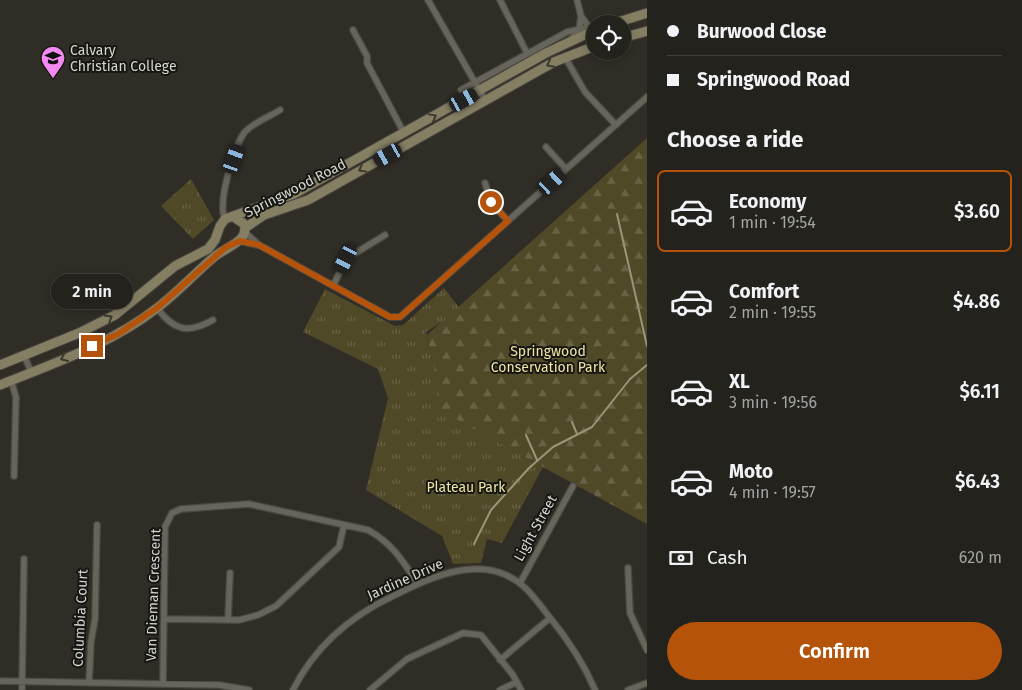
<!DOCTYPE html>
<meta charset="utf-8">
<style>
:root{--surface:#23221c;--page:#2b2a25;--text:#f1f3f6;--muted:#a3a4a3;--line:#403f3b;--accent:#b45309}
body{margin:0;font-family:"Fira Sans",sans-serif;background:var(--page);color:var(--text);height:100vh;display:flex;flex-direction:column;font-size:19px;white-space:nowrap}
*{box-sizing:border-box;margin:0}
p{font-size:16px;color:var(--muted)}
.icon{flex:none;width:28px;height:28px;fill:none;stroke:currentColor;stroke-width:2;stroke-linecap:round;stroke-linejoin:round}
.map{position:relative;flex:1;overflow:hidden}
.drawer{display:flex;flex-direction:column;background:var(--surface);width:375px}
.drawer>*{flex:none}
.top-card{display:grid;align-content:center;height:110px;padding:0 20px;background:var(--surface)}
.tools{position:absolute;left:586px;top:15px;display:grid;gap:10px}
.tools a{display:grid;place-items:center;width:45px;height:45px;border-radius:50%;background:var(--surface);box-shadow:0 2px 8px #0003,0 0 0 1px var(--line);font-size:25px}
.end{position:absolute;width:22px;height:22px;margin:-11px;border:6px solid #b45309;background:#fff;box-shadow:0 0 0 2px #fff}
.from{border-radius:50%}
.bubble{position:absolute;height:35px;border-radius:18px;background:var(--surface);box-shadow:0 2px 8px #0003,0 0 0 1px var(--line);font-size:16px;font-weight:600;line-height:35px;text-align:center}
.car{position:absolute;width:15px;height:30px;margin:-15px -8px;border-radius:6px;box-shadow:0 0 4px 1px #0007;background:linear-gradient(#222 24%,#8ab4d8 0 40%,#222 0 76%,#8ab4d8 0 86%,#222 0)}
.top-card b{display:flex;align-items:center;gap:18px;height:48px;font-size:19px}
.top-card b+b{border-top:1px solid var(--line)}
.top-card i{width:12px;height:12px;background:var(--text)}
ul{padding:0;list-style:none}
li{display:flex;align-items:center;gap:15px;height:82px;margin:0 10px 8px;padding:0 10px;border:2px solid transparent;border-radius:8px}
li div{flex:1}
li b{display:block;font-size:19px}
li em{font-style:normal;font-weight:600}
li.active{border-color:var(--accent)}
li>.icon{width:45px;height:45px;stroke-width:1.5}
h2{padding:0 20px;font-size:22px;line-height:60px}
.pay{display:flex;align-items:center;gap:12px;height:55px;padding:0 20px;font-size:19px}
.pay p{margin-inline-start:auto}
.action{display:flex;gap:10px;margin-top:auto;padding:10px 20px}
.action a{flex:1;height:58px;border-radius:30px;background:var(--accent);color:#fff;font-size:20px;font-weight:600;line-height:58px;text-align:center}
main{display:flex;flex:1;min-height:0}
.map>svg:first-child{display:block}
.forest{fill:url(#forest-firs)}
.park{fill:url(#park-tufts)}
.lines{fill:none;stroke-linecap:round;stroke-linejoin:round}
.stream{stroke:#9a9579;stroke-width:2}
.street-casing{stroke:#494840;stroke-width:8}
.secondary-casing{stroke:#494840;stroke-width:11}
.street{stroke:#66645b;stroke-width:5.5}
.secondary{stroke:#847e63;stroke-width:9}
.oneway{stroke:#3c3a2e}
.route{stroke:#b45309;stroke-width:6}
.labels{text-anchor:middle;stroke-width:4;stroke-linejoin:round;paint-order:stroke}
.poi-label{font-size:14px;fill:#d6d5d0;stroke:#161612;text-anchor:start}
.street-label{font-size:14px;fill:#d6d5d0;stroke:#161612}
.park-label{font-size:14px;fill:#f1e3a2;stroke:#161612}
</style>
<main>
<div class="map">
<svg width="647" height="690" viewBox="0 0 647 690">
<defs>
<pattern id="forest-firs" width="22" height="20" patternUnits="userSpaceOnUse" patternTransform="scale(1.25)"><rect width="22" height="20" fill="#504928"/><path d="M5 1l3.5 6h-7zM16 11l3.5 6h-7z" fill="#686246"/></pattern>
<pattern id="park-tufts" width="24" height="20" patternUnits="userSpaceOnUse" patternTransform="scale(1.25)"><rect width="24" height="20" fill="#504928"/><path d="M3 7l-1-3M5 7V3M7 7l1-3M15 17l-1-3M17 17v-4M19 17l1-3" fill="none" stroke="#686246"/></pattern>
</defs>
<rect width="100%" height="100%" fill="#2f2d25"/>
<path class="forest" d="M647,138V524L442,412L427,335Z"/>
<path class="park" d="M191,179L214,220L193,239L161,206Z
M444,288L461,310L426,332L443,412L543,467L502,543L487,539L481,563L453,564L442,536L366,490L388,398L378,369L303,332L325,289L395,326L403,325Z"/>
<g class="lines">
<path class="stream" d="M617,214L647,346
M572,422L577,434
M526,435L537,460
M474,544L491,510L529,468L553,447L592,427L630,379L647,365"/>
<defs>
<path id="street" d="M428,0L485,100
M500,0L527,53
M577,0L581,16L589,27
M353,30L367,56V63L404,133
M572,38L579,30L581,16
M565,57L585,92L616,125
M461,90L567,32L595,26
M546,147L566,169
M485,183L491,202L508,221
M225,219C217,203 234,148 244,133C252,123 269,117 280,110
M245,232L259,245L390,317H400L647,97
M240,241L257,245
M333,286L346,259L385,235
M157,308C174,331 188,334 213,320
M24,355L31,372
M11,380L16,397L14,476
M628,568L630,613L647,650
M520,583L573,486
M164,619L239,620L258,615L276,606L339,547L344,525
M228,619L230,573
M500,660L550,618
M0,681L219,685L249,690
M89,683L91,642L95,619L97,525
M163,684L165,527L172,513L181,509L249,504L368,530C392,543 403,561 418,584
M22,690L24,559
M293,690C315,646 349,617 393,596C431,577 483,552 522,585C534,595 541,607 551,619C569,641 584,664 595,690
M370,690L407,659L463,633L481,635L513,675L521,690
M500,690L517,682
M628,690L647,683"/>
<path id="secondary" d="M612,24L647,13
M622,38L647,31
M245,228L264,215L308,200L554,62L595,46
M0,365L79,333L115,315L175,266L208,249L215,240L220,226L225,219L294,194L546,53L595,30
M0,385C54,363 111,344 157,308C177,293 195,273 214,257C226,247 250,241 244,224L234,217"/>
</defs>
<use href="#street" class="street-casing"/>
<use href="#secondary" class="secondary-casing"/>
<use href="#street" class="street"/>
<use href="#secondary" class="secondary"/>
</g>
<defs><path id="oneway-chevron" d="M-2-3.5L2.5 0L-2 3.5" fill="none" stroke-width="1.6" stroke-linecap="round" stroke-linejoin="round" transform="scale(1.25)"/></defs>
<g class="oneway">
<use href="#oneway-chevron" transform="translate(550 64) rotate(152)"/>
<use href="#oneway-chevron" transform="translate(433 117) rotate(-29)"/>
<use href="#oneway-chevron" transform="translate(362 169) rotate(151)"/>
<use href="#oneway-chevron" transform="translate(109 318) rotate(-31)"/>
<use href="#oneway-chevron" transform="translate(64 358) rotate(157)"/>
</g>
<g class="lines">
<path class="route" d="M92,346L118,334L157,308L226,247L240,241L259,245L390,317H400L508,221L491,202"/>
</g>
<defs>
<symbol id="school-pin" viewBox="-11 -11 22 30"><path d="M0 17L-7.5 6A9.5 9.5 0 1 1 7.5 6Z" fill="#f38af1" stroke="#161612"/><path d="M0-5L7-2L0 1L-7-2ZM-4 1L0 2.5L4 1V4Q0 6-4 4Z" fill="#111"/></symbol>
</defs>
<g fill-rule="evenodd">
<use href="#school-pin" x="39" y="44" width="28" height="38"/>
</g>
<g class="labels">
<g class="poi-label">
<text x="70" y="55">Calvary<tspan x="70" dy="16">Christian College</tspan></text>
</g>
<g class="street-label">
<text transform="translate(295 188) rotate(-27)" y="5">Springwood Road</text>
<text transform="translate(535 528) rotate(-61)" y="5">Light Street</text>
<text transform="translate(405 579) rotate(-24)" y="5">Jardine Drive</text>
<text transform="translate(153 595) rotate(-88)" y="5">Van Dieman Crescent</text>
<text transform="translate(80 618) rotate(-87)" y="5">Columbia Court</text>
</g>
<g class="park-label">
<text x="548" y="356">Springwood<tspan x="548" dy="16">Conservation Park</tspan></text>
<text x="466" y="492">Plateau Park</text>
</g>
</g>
</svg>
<div class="tools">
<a><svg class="icon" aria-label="locate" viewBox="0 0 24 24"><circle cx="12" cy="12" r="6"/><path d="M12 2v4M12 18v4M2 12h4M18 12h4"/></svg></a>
</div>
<i class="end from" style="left:491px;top:202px"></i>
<i class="end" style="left:92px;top:346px"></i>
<div class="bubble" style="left:51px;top:274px;width:82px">2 min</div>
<i class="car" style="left:464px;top:100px;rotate:61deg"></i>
<i class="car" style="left:388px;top:155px;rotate:241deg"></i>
<i class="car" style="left:234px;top:159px;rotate:20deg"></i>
<i class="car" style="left:552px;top:182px;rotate:48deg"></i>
<i class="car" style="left:346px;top:259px;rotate:207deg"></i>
</div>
<section class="drawer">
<div class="top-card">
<b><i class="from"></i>Burwood Close</b>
<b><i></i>Springwood Road</b>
</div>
<h2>Choose a ride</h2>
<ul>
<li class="active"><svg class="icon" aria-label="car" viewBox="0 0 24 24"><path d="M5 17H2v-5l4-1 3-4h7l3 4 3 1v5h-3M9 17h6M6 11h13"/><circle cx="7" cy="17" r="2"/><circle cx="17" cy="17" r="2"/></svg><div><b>Economy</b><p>1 min · 19:54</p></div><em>$3.60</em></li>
<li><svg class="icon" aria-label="car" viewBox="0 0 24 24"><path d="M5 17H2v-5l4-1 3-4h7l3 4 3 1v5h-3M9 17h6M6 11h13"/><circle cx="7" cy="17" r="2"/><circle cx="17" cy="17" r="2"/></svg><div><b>Comfort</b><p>2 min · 19:55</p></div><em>$4.86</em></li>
<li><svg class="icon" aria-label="car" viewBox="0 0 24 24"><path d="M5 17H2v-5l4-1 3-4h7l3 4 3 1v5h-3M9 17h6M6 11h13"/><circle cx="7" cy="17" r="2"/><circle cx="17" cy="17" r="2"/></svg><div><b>XL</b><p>3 min · 19:56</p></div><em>$6.11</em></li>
<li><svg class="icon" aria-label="car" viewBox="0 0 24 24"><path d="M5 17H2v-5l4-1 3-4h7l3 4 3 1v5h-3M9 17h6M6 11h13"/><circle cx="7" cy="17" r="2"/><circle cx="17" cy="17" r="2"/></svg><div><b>Moto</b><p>4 min · 19:57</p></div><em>$6.43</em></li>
</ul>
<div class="pay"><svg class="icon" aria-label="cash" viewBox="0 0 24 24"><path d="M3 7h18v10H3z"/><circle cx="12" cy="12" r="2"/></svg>Cash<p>620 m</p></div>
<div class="action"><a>Confirm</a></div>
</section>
</main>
